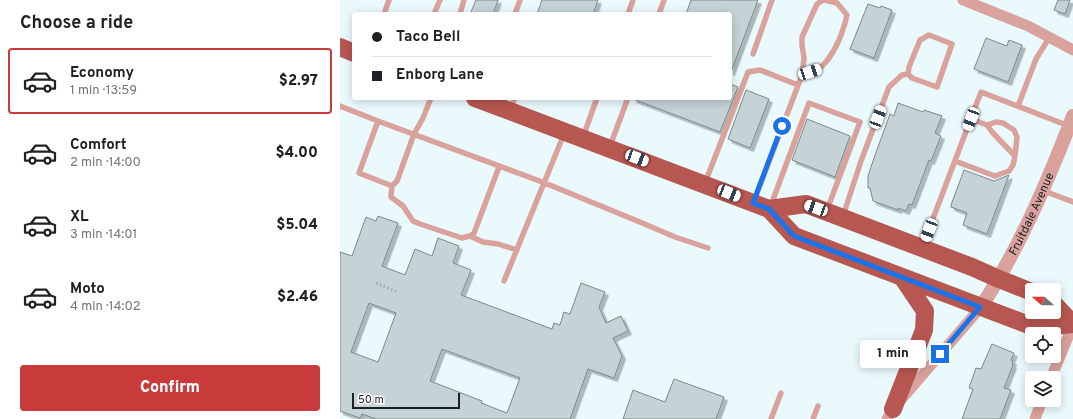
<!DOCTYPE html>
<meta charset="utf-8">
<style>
:root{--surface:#fff;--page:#f6f6f6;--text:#202124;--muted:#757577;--line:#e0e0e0;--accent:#c93a3a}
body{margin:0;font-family:Overpass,sans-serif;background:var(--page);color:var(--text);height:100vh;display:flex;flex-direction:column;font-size:15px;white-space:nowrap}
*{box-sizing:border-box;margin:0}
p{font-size:13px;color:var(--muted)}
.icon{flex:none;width:22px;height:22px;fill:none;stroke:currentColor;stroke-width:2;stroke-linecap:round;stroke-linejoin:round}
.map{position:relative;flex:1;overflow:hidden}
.sheet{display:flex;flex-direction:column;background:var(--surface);width:340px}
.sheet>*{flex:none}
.top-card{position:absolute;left:12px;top:12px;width:380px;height:88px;border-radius:4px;box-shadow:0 2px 10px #0003;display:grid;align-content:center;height:88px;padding:0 20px;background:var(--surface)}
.needle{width:26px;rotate:291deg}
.buttons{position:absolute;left:685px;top:283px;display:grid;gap:8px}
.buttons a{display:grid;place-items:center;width:36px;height:36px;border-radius:4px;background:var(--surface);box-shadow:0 2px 10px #0003;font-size:20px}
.scale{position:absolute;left:12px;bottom:10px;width:108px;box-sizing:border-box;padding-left:4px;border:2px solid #1c2122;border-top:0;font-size:11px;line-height:14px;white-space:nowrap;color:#1c2122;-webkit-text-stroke:3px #fff;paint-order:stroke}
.end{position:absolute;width:18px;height:18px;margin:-9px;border:5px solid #1a73e8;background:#fff;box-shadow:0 0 0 2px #fff}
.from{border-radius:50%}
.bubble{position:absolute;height:28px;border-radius:4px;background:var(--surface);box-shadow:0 2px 10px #0003;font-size:13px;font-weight:800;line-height:28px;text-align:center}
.car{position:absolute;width:12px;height:24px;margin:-12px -6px;border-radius:5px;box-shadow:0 0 3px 1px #0007;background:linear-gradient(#fff 24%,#345 0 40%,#fff 0 76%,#345 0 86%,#fff 0)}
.top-card b{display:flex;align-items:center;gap:14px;height:38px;font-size:15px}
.top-card b+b{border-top:1px solid var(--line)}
.top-card i{width:10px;height:10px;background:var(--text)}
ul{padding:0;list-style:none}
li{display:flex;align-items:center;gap:12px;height:66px;margin:0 8px 6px;padding:0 12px;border:2px solid transparent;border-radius:4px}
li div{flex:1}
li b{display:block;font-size:15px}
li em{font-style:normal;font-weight:800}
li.current{border-color:var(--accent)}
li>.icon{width:36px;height:36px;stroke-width:1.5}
h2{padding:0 20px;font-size:18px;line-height:48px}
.button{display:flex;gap:8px;margin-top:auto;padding:8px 20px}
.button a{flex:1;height:46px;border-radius:4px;background:var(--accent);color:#fff;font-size:16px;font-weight:800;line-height:46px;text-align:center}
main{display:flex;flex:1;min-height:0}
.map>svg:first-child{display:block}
.building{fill:#c5d3d6;stroke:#7b888b;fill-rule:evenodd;filter:url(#shadow)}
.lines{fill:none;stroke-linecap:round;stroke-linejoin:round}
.path{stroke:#a3aeb1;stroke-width:2.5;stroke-dasharray:2 2;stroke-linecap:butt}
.service{stroke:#d9a29c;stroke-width:5.5}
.minor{stroke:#d9a29c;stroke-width:11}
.tertiary{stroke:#d9a29c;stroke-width:14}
.primary{stroke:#b75751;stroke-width:18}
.route{stroke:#1a73e8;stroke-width:5}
.labels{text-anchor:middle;stroke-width:3.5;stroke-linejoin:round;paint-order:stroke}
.street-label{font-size:12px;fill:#1c2122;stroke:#fff}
</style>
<main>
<section class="sheet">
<h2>Choose a ride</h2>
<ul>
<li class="current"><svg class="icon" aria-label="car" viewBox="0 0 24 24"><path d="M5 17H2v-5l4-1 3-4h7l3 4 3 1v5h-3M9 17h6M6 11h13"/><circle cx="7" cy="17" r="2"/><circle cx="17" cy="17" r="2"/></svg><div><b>Economy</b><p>1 min · 13:59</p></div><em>$2.97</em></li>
<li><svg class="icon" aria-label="car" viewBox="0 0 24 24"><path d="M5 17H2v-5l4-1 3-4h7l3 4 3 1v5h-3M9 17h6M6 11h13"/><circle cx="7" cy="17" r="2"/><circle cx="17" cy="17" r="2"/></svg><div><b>Comfort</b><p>2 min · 14:00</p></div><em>$4.00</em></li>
<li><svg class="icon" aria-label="car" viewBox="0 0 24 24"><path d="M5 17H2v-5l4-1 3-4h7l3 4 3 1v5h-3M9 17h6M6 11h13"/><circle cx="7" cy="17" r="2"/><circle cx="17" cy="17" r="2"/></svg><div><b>XL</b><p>3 min · 14:01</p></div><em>$5.04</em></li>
<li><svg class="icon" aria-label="car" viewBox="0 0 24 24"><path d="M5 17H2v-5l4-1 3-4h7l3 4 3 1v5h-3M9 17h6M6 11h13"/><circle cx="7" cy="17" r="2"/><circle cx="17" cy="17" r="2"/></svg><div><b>Moto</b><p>4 min · 14:02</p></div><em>$2.46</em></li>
</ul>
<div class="button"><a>Confirm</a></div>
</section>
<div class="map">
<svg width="733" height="419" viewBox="0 0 733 419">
<defs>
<filter id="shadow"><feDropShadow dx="3.5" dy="3.5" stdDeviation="0" flood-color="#0004"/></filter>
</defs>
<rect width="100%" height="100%" fill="#eaf9fc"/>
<path class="building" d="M136,0H158L153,14H130Z
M202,0H258L253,14H197Z
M351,0H418L391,72H390V14H346Z
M718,0H730L725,14L714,10Z
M528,4L540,8L541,6L552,10L534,58L510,49Z
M646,38L667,46L669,40L682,45L668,82L634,69Z
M390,84L398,87L380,132L293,99V98H390Z
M406,90L429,99L410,148L388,139Z
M558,103L583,112L584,110L602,116L595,133L601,136L591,161L589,160L572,205L569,204L566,211L558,208V210L533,201L530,188H528V176L534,158L550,114L554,116Z
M467,119L510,136L495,177L452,160Z
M624,170L654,181L669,175L647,234L623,225L627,213L611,207V205Z
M38,216L58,223L42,266L65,275L75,249L92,256L98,238L119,246L113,263L131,270L121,295L212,329L214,323L220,325L224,312L230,314L241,283L265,292L259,307L266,323L281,316L288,331L273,338L282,356L274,378L248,369L230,419H36L22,414L20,418L0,411V252L12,256L26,217L36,221ZM29,303L56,313L38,362L11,352ZM102,349L180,378L167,413L141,403L142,401L90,381Z
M652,344L674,353L671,360L673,361L672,364L673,365L664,388L671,390L660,419H622L633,389L629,388L636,368L641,369Z
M334,379L384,397L376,419H283L293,390L325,402Z"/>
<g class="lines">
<path class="path" d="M36,283L58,292"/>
<path class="service" d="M44,14L49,0
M94,14L100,0
M120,14L124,0
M175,14L180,0
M288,14L293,0
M319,14L324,0
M413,54L432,0
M462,75C467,73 475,72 480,68C494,56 503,33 507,15L497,3L485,0
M91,98L83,118L74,134L57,181L52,186L19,173L38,121L205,183L307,225L335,237L368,248
M0,106L38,121
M678,106L696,59L709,38
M170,109L175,98
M631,119L647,125L652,132L675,156
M243,137L257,98
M270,146L288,98
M615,161L655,176L669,171L673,165L675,156L677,137L674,130L663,123L656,122L647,125
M365,183L408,72L420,70L458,85
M52,186L51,197L63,206L73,221L80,224L122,238L130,236L134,233L159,167
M704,191L733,202
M414,201L462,75L464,58L462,45V37L477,4L483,0
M431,205L469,103L520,122L487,210
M503,216L521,161L549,87L562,75L568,74L569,67L580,40L589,35L612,44L597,87L572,78L568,74
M130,236L143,242L158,244L177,250
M583,245L641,92L729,126
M164,281L224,134
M431,419L441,393
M473,419L478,406"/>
<path class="minor" d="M623,0L688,26L733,50
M711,378L733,325
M547,419L553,409L641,307
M695,419L702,400"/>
<path class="tertiary" id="s1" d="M641,307C680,247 707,183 733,116"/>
<path class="primary" d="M0,47L14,53
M135,98L429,209L454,236L697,328L733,324
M429,209L466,204L632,267L659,279L692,292
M714,304L733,324
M553,409L584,330L585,311L562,277"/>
</g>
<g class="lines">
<path class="route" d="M442,126L413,203L429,209L454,236L640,307L600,354"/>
</g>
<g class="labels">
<g class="street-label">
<text dy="4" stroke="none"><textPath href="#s1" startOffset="106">Fruitdale Avenue</textPath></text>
</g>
</g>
</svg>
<div class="buttons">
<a><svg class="needle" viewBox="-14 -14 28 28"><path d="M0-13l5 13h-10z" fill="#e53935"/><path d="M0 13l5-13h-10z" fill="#757577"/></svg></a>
<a><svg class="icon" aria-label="locate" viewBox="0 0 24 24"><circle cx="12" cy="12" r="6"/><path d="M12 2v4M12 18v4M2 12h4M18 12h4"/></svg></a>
<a><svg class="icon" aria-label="layers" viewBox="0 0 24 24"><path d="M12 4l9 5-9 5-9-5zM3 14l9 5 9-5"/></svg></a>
</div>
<div class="scale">50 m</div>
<i class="end from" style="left:442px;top:126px"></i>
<i class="end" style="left:600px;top:354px"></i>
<div class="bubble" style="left:520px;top:340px;width:66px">1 min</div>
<i class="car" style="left:470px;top:72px;rotate:72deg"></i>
<i class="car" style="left:538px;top:117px;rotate:21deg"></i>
<i class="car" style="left:631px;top:119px;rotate:201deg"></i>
<i class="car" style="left:297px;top:158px;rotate:111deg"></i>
<i class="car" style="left:389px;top:193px;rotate:112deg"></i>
<i class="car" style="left:476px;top:208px;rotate:290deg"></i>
<i class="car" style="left:589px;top:230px;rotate:201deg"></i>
<div class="top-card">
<b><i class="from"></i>Taco Bell</b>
<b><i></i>Enborg Lane</b>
</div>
</div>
</main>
